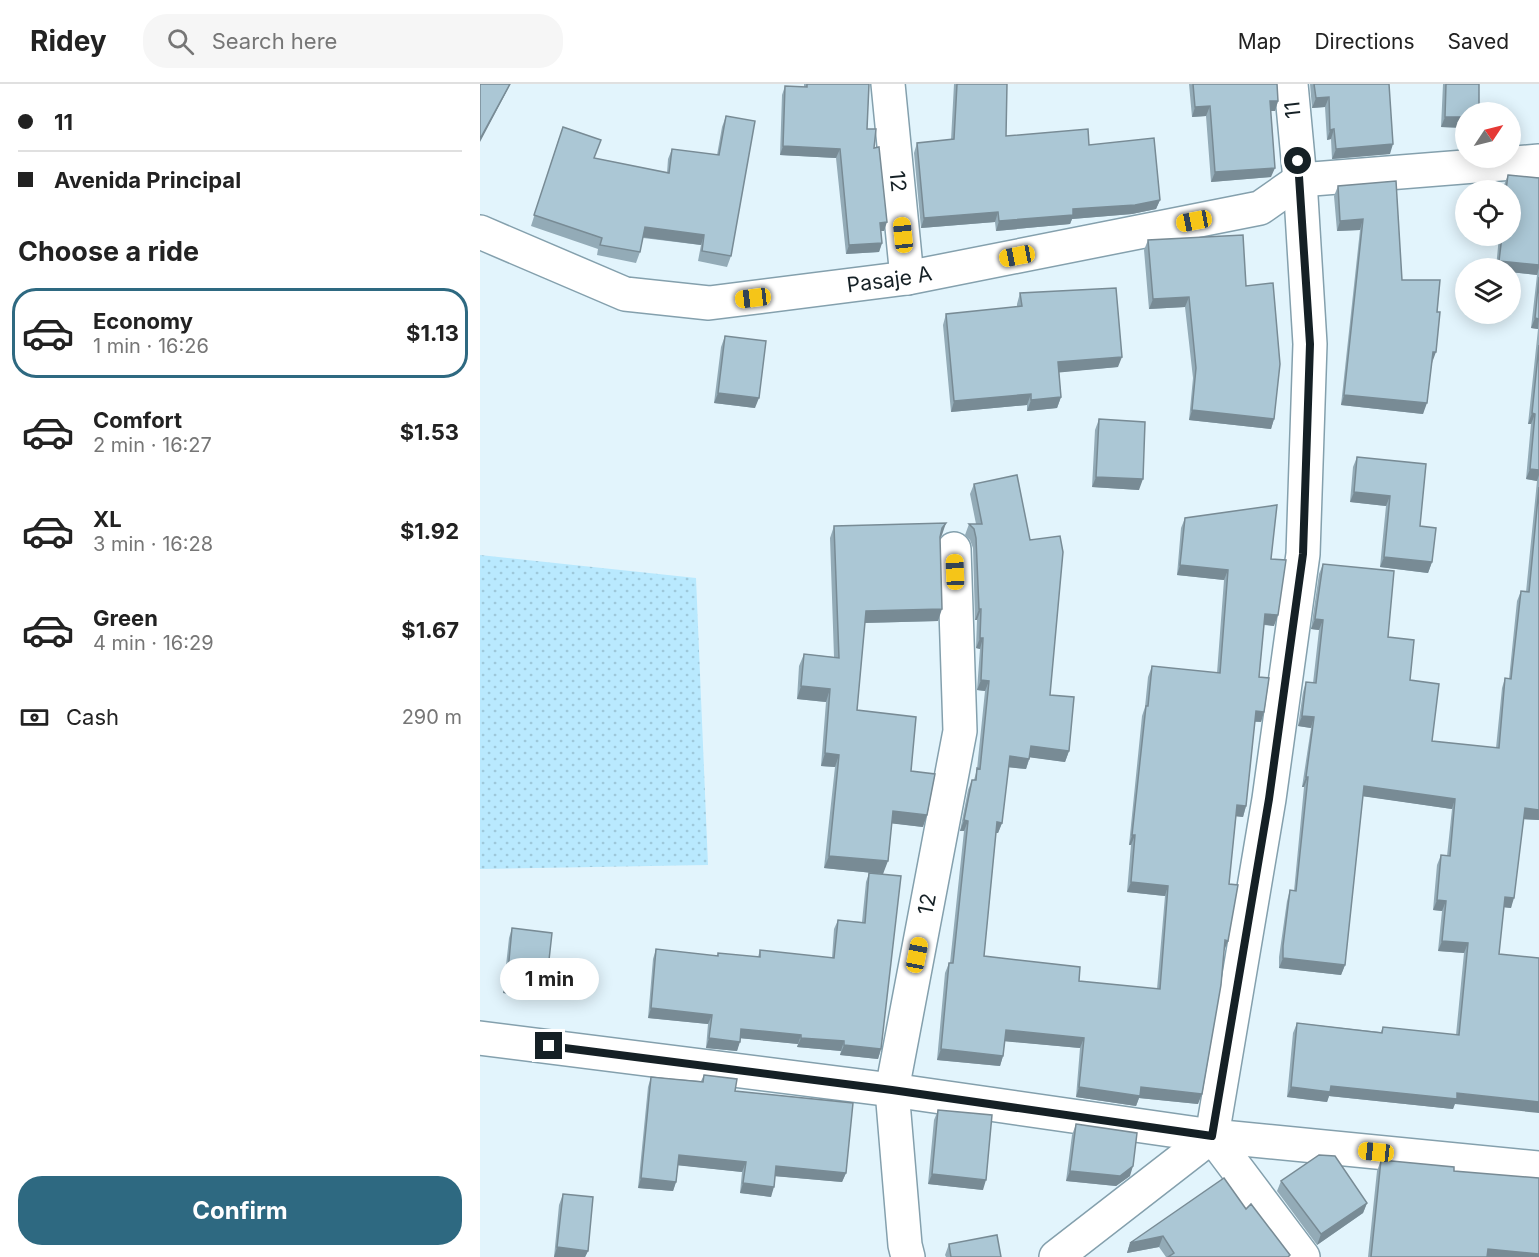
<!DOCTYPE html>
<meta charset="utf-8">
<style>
:root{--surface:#fff;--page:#f6f6f6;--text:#222;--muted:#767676;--line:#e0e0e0;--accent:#2e6981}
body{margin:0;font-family:Inter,sans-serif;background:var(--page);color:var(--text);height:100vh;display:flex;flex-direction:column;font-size:22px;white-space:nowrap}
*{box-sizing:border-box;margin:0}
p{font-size:20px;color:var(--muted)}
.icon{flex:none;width:33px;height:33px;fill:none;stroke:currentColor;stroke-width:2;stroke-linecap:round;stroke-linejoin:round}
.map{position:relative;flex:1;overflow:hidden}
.drawer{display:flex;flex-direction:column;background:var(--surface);width:480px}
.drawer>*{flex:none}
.banner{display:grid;align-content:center;height:132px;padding:0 18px;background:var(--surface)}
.needle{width:39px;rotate:55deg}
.fabs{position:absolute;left:975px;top:18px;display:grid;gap:12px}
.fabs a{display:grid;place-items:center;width:66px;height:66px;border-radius:50%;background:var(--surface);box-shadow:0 3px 15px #0003;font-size:30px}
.end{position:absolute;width:27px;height:27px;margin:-14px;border:8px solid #152025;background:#fff;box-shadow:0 0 0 3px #fff}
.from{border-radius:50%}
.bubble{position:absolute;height:42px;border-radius:21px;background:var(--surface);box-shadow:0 3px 15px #0003;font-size:20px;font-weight:700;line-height:42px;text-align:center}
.car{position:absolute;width:18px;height:36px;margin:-18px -9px;border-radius:8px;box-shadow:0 0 4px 2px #0007;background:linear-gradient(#f5c518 24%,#345 0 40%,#f5c518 0 76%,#345 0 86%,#f5c518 0)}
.banner b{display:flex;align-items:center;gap:21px;height:57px;font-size:22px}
.banner b+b{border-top:2px solid var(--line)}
.banner i{width:15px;height:15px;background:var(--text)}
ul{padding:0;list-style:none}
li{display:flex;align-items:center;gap:18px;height:90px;margin:0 12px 9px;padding:0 6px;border:3px solid transparent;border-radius:24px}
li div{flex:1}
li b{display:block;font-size:22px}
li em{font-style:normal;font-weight:700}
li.on{border-color:var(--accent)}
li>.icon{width:54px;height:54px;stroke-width:1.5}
h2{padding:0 18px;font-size:27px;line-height:72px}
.pay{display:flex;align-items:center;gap:15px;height:66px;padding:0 18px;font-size:22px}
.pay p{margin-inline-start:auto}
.cta{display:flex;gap:12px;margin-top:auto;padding:12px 18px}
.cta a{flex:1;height:69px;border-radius:24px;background:var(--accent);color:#fff;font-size:24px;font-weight:700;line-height:69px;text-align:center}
header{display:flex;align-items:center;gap:36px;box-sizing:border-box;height:84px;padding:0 30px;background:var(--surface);border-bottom:2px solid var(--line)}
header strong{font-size:28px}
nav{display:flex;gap:33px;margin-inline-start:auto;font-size:21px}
.search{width:420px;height:54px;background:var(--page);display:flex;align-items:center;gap:15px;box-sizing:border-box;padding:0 21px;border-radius:24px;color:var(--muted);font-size:22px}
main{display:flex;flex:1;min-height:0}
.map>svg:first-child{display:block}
.park{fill:url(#park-dots)}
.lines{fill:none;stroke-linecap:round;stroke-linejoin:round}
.minor-casing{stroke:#84a0ad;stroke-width:36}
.minor{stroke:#fff;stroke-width:33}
.wall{fill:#93abb7}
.shaded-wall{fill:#788b95}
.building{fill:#abc7d5;stroke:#788b95;stroke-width:1.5}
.route{stroke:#152025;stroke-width:8}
.labels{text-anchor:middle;stroke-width:6;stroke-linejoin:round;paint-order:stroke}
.street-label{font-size:21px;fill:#152025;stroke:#fff}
</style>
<header>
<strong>Ridey</strong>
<div class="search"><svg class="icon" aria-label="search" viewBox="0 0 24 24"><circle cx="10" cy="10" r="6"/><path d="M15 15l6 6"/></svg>Search here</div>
<nav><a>Map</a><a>Directions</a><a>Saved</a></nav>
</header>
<main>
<section class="drawer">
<div class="banner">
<b><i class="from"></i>11</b>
<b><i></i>Avenida Principal</b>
</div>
<h2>Choose a ride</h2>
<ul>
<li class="on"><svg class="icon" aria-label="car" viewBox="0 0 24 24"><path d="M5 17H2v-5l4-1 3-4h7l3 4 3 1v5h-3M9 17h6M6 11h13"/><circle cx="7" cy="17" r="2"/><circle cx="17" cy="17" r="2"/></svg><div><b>Economy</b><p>1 min · 16:26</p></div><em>$1.13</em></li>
<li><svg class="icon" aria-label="car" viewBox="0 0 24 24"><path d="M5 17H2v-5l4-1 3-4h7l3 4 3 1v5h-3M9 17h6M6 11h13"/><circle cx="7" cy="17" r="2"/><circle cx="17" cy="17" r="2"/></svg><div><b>Comfort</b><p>2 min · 16:27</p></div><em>$1.53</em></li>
<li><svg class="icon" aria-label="car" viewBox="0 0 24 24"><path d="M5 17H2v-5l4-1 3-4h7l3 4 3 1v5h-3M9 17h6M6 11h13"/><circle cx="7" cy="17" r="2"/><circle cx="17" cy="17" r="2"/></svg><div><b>XL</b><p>3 min · 16:28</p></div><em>$1.92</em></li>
<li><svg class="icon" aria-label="car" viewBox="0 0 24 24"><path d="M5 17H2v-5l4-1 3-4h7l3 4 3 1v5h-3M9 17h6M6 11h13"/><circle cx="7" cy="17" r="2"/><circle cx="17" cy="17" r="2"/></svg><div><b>Green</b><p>4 min · 16:29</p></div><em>$1.67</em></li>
</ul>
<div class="pay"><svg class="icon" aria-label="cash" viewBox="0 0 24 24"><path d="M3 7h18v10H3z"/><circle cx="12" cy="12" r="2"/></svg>Cash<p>290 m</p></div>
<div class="cta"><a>Confirm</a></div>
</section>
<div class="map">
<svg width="1059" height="1173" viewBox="0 0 1059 1173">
<defs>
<pattern id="park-dots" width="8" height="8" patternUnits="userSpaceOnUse" patternTransform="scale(1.5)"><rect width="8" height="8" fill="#b9e9fe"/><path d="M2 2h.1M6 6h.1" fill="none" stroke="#9ec8da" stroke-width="1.8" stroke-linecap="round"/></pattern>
</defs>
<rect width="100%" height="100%" fill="#e2f4fc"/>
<path class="park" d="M0,471L216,494L228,781L0,785Z"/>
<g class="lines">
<defs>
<g id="minor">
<path id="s1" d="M408,0L427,194"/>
<path id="s2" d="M0,148L145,210L229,219L427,194L780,124L820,96L1059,77"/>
<path d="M0,954L412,1006L732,1052L1059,1084"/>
<path d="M732,1052L789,715L823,470L830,260L820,96L811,0"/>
<path d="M732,1052L823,1173"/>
<path id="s3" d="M428,1173L425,1161L412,1006L480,647L474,465"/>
<path d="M576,1173L732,1052"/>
</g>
</defs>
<use href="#minor" class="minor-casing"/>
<use href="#minor" class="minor"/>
</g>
<path class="wall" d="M324,0H389L387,45L394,64L404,147H401L402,159L399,168L366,170L356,74L300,71L302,11L305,2L324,3Z
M474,0H527L526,52L609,61L680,116L676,125L652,130L592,135L590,140L516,147L515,138L441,144L434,69L437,59L471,56Z
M709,0H797L798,17L795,27H791V93L731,98L726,32L712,33Z
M830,0H909L910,70L852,75L851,55L847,56L845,23L832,24Z
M963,0H999L986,28V44L961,43Z
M246,32L251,172L247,183L218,177L221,161L163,154L160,168L156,179L117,171L118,165L51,142L79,54L114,74L187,89L188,75L192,65L237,71L242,43Z
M1028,91L1059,94V736L1044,735L1031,824L1024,823L973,1025L849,1012L847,1018L807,1013L813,949L817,939L901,948L903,943L976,951L984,869L958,867L962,827L953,826L957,781L961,771L967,772L972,725L883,712L865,881L861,891L799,884V873L807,817L810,806L814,807L824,703H822L831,644L818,642L823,608L826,598L833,599L839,546L831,545L839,490L843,480L908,553L930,596L952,657L1016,664L1022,604L1025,594L1029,595L1037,517L1041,507L1046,508L1057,397L1046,395L1051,340H1048L1058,245L1051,244L1057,191L1030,188V184H1016L1019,152H1030V106H1023L1024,101Z
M916,97L922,196L952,279L943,330L861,321L880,146L857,147L854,112L858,102Z
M668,156L766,202L794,335L791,345L709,336L713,294L705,223L669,225L664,166Z
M540,209L638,283L579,288L581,313L577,324L547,327V321L471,328L463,241L466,230L537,223V220Z
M245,252L275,324L234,319L241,263Z
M619,335L659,406L612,403L615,346Z
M877,373L940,442L952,478L948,489L900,483L906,422L870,418L873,383Z
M494,400L570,611L589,667L585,678L550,673L546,685L528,683L522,739L518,749H516L504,872L599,897L677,905L685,812L647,808L651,761H649L662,632L665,623L668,593L672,582L737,589L744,496L697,491L701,444L705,434L791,475L794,542L784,541L779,593L784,628L781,638H775L766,722L763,733L756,732L749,800L744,867L718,1020L659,1014L656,1022L596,1013L600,964L525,957L523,972L520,982L457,976L465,889L469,879H470L484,747H480L488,706L492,696H494L497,685L505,607L497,606L500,565L496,564L497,536H495L493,464L490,456L485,451L489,440H496L490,410Z
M354,442L462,451L460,454L458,537L385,539L377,626L431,687L443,743L411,739L403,790L344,784L355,683L341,682L346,618L317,615L319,582L324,570L354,573L350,454Z
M389,789L401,965L398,975L360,971L361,967L317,963L318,960L260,954L257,967L226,964L228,940L168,934L173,875L176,865L237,872L238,869L278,873L280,866L352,874L354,845L358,836L382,838L386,798Z
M32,844L62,914L23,909L29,854Z
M224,991L255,1007L366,1089L362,1098L295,1092L291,1113L260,1109L262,1088L198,1081L196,1098L193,1107L158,1104L168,1003L171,993L221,997Z
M458,1026L503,1106L448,1100L454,1036Z
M596,1040L650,1092L636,1102L586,1097L592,1051Z
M901,1076L974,1087L1059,1173H888L897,1087Z
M801,1097L887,1119L883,1129L837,1161L797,1107Z
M83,1110L108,1167L105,1173H74L79,1121Z
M766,1125L809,1173H686L679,1163L647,1169L650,1159Z
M469,1160L521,1173H466L465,1171Z"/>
<path class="shaded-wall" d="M30,0L28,5L0,58V55Z
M849,13L845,23L832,24L836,14Z
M790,17H798L795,27H786Z
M730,22L726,32L712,33L715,23Z
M965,33H986V44L961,43Z
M854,45L851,55L847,56L850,46Z
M913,60L910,70L852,75L856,65Z
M303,62L360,65L356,74L300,71Z
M795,84L791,93L731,98L735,88Z
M680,116L676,125L652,130L592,135L590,140L516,147L519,137L593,125Z
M518,128L515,138L441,144L444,134Z
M883,135L880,146L857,147L860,137Z
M407,138L404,147H397L400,139Z
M165,143L224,151L221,161L161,153Z
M402,159L399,168L366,170L369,161Z
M1019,177L1059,181V184L1057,191L1030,188V184H1016Z
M709,213L705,223L669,225L673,215Z
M1055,234L1059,235L1058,245L1051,244Z
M953,268H956L952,279Z
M642,273L638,283L574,289L578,278Z
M238,309L279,314L275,324L234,319Z
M551,310L547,321L471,328L474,317Z
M864,311L947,319L943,330L861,321Z
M581,313L577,324L547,327L551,316Z
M712,326L794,335L791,345L709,336Z
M1052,329L1055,330L1051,340H1048Z
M1050,385L1059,386V391L1057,397L1046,395Z
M616,393L663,395L659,406L612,403Z
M874,408L910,412L906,422L870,418Z
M466,439L462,451L457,457L462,444Z
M904,473L952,478L948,489L900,483Z
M700,481L748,486L744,496L697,491Z
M462,525L458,537L382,539L386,527Z
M499,525H501L497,536H495Z
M785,530L798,531L794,542L781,540Z
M835,535L843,536L839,546L831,545Z
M500,554H503L500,565L496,564Z
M501,596L509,597L505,607L497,606Z
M321,602L350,605L346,618L317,615Z
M776,627L784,628L781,638L772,637Z
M822,632L834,633L831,644L818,642Z
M551,662L589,667L585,678L547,673Z
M345,669L359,671L355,683L341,682Z
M530,672L549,675L546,685L526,683Z
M826,693H828L824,703H822Z
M884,702L975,715L972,725L881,712Z
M757,721L766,722L763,733L753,732Z
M1045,724L1059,726V736L1041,735Z
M413,727L447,731L443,743L408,739Z
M484,736L488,737L484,747H480Z
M517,738L522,739L518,749H513Z
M652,751H655L651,761H649Z
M349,772L408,777L403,790L344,784Z
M651,798L688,802L685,812L647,808Z
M1025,813L1034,814L1031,824L1021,823Z
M957,816L966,817L962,827L953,826Z
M745,856L748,857L744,867Z
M962,857L988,859L984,869L958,867Z
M803,874L865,881L861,891L799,884Z
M27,898L66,903L62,914L23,909Z
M171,924L232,931L228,940L168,934Z
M261,945L321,951L318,960L258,954Z
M526,946L604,954L600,964L522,957Z
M229,954L260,958L257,967L226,964Z
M321,954L364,957L361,967L317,963Z
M364,961L401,965L398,975L360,971Z
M461,965L523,972L520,982L457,976Z
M851,1002L977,1009L1059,1018V1029L975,1020L973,1025L849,1012L847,1018L807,1013L811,1003Z
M599,1003H661L722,1010L718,1020L659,1014L656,1022L596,1013Z
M199,1071L266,1078L262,1088L195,1081Z
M296,1082L366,1089L362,1098L293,1092Z
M653,1082L650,1092L636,1102L586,1097L590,1087Z
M452,1090L506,1096L503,1106L448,1100Z
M161,1094L196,1098L193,1107L158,1104Z
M263,1099L294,1103L291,1113L260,1109Z
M887,1119L883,1129L837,1161L841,1150Z
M683,1152L679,1163L647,1169L650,1159Z
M77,1163L108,1167L105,1173H74Z
M1008,1165L1059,1170V1173H1005Z"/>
<path class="building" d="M0,0H30L0,55Z
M327,0H389L387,45H396L394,64L399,63L407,138L400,139L402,159L369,161L360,65L303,62L305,2L327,3Z
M477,0H527L526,52L608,45L609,61L674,54L680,116L655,121L593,125V131L519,137L518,128L444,134L437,59L474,55Z
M713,0H797L798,17H790L795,84L735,88L730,22L715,23Z
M834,0H909L913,60L856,65L854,45L850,46L849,13L836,14Z
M966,0H999V28H986V33H965Z
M246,32L275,37L251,172L222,167L224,151L165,143L160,168L120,161L122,154L54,131L83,43L121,56L114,74L189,89L192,65L239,71Z
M1028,91L1059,94V181L1019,177L1022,152H1030V106H1026Z
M916,97L922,196H960L957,228H960L956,268H953L947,319L864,311L883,135L860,137L858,102Z
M763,151L766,202L793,199L800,280L794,335L712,326L716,284L709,213L673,215L668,156Z
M1059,193V235L1055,234Z
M636,204L642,273L578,278L581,313L551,316V310L474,317L466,230L542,222L540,209Z
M245,252L286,257L279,314L238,309Z
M1059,261V386L1050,385L1055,330L1052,329Z
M619,335L665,338L663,395L616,393Z
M877,373L946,380L940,442L956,444L952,478L904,473L910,412L874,408Z
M537,391L550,456L580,452L583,468L570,611L594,613L589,667L551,662L549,675L530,672L522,739L517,738L504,872L600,883L599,897L680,905L688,802L651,798L655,751H652L666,622H668L672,582L740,589L748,486L700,481L705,434L797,421L791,475L806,476L798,531L785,530L779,593L789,594L784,628L776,627L766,722L757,721L749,800L758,801L748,857L745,856L741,901L722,1010L661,1003L660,1012L599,1003L604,954L526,946L523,972L461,965L469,879H473L488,737L484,736L492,696H496L497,684L500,685L509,597L501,596L503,554H500L501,525H499L496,454L494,445L489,440H502L494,400Z
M1059,403V726L1045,724L1034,814L1025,813L1019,870L1059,874V1018L977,1009V1015L851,1002L850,1008L811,1003L817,939L902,949L903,943L979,951L988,859L962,857L966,817L957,816L961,771L970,772L975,715L884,702L865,881L803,874V862L810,806L816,807L828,693H826L834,633L822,632L826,598L836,599L843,536L835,535L843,480L914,487L908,553L934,556L930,596L959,600L952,657L1019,664L1025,594L1031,595L1041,507L1049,508Z
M466,439L462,444L460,453L462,525L386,527L377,626L436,633L431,687L455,690L447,731L413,727L408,777L349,772L359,671L345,669L350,605L321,602L324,570L359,574L354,442Z
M389,789L421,792L401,965L364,961V957L321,954V951L261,945L260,958L229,954L232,931L171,924L176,865L238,872V869L280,873V866L354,874L358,836L385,839Z
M32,844L72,849L66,903L27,898Z
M224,991L257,995L255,1007L373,1019L366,1089L296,1082L294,1103L263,1099L266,1078L199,1071L196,1098L161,1094L171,993L223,998Z
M458,1026L512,1031L506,1096L452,1090Z
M596,1040L657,1049L653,1082L640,1092L590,1087Z
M839,1071L855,1072L887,1119L841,1150L801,1097Z
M901,1076L974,1083V1087L1059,1094V1170L1008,1165L1007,1173H891Z
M744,1094L766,1125L771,1120L810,1171L808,1173H688L694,1169L683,1152L650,1159Z
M83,1110L113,1113L108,1167L77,1163Z
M517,1151L521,1173H471L469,1160Z"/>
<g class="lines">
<path class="route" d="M69,962L412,1006L732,1052L789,715L823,470L830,260L818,77"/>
</g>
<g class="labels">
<g class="street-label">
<text transform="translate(813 26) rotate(-96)" y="7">11</text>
<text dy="7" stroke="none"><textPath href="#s1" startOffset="98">12</textPath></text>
<text dy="7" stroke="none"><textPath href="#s2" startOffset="424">Pasaje A</textPath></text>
<text dy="7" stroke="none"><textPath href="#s3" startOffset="357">12</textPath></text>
</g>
</g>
</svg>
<div class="fabs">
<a><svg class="needle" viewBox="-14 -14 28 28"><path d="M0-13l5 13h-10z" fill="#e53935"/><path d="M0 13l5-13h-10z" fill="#767676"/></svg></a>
<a><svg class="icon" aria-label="locate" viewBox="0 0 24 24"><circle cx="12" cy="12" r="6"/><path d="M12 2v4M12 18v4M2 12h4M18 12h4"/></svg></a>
<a><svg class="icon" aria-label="layers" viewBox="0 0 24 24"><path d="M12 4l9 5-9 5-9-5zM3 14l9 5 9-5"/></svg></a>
</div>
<i class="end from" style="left:818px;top:77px"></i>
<i class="end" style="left:69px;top:962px"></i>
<div class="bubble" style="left:20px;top:874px;width:99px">1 min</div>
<i class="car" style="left:714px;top:137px;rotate:259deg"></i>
<i class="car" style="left:423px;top:151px;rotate:354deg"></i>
<i class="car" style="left:537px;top:172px;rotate:259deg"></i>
<i class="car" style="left:273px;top:214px;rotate:263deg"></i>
<i class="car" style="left:475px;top:488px;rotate:358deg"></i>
<i class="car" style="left:437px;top:871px;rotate:11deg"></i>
<i class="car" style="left:896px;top:1068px;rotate:276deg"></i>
</div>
</main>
